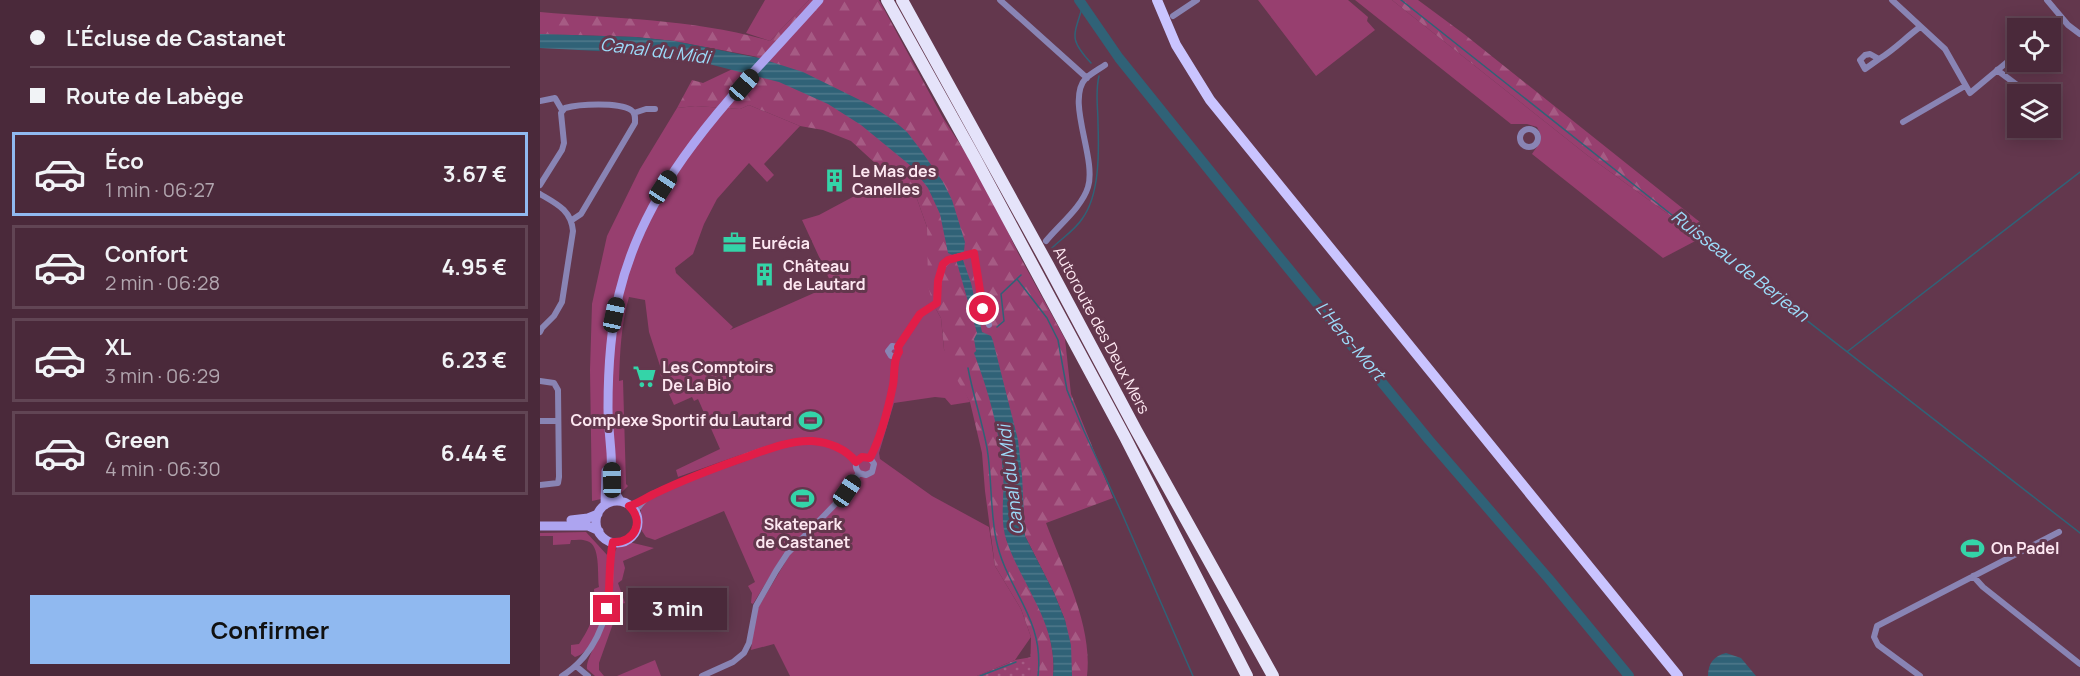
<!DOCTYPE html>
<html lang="fr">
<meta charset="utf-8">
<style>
:root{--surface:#4a293a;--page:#513142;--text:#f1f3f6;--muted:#b2a6af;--line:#614554;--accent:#90b9f0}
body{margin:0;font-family:Manrope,sans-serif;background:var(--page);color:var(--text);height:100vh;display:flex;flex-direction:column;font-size:22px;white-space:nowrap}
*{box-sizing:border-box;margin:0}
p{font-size:20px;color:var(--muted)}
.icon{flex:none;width:33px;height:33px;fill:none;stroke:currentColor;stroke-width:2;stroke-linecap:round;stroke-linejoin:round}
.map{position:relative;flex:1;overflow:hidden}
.side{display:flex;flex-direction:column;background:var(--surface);width:540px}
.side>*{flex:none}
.top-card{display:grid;align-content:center;height:132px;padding:0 30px;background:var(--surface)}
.controls{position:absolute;left:1467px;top:18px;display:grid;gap:12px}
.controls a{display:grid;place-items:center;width:54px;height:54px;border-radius:0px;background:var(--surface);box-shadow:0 3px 15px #0003,0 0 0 2px var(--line);font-size:30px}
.end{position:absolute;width:27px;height:27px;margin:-14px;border:8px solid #e11d48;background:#fff;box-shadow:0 0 0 3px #fff}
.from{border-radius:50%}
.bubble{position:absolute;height:42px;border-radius:0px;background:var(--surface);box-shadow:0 3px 15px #0003,0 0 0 2px var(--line);font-size:20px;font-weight:700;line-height:42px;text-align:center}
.car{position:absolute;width:18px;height:36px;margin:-18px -9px;border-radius:8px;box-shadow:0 0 4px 2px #0007;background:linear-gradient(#222 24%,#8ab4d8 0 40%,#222 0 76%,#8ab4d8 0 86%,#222 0)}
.top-card b{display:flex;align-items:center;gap:21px;height:57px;font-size:22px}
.top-card b+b{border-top:2px solid var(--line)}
.top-card i{width:15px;height:15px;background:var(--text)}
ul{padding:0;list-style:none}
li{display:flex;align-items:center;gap:18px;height:84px;margin:0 12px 9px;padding:0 18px;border:3px solid var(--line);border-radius:0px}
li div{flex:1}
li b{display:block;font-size:22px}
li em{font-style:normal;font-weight:700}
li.current{border-color:var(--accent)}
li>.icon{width:54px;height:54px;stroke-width:1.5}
.primary-button{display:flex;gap:12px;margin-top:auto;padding:12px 30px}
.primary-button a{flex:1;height:69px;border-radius:0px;background:var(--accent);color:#111;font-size:24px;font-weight:700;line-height:69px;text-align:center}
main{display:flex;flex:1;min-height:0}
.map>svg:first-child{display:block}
.green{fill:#973f6f}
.forest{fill:url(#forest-firs)}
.park{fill:url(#park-dots)}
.water{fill:url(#water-rules)}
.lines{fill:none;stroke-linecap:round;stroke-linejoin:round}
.stream{stroke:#306277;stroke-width:1.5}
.river{stroke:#306277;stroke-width:10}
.street{stroke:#8984b4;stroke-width:6}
.secondary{stroke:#ada4f0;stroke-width:9}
.primary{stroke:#cac4ff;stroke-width:10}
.highway{stroke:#e5e3fa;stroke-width:12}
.route{stroke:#e11d48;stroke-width:8}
.labels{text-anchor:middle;stroke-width:6;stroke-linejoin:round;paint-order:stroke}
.poi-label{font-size:16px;font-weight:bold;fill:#fde7f1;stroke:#63374d;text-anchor:start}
.street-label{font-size:16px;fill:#fde7f1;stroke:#63374d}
.water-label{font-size:18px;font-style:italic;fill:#9cdbf9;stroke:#63374d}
</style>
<main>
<section class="side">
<div class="top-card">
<b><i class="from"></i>L'Écluse de Castanet</b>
<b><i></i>Route de Labège</b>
</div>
<ul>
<li class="current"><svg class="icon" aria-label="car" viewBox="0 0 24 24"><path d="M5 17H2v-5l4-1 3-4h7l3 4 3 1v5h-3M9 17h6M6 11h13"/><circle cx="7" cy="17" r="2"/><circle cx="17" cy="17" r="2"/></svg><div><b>Éco</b><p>1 min · 06:27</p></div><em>3.67 €</em></li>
<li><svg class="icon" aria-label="car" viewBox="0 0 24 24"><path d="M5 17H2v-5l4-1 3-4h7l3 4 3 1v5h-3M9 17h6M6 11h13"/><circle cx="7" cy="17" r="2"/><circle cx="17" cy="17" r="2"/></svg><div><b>Confort</b><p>2 min · 06:28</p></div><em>4.95 €</em></li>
<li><svg class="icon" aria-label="car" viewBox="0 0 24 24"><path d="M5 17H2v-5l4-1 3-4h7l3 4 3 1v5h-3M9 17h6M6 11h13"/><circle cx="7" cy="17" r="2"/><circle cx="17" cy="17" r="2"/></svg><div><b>XL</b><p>3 min · 06:29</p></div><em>6.23 €</em></li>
<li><svg class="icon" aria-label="car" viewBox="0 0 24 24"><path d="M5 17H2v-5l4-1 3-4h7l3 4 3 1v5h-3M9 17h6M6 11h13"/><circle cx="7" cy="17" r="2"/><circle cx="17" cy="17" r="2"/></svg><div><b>Green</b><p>4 min · 06:30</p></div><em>6.44 €</em></li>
</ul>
<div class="primary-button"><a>Confirmer</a></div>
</section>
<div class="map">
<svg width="1540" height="676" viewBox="0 0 1540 676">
<defs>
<pattern id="forest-firs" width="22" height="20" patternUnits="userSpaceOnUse" patternTransform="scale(1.5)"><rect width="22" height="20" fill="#973f6f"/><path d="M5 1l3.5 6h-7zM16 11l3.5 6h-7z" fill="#a65b84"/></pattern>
<pattern id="park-dots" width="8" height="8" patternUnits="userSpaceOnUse" patternTransform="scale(1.5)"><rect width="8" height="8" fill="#973f6f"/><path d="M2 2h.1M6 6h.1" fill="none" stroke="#a65b84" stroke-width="1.8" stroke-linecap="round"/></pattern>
<pattern id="water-rules" width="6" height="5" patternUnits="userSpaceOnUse" patternTransform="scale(1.5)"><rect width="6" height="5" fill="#306277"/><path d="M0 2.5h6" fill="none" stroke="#4f788b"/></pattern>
</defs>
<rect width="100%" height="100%" fill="#63374d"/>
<path class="green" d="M225,0H269L230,41L206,33Z
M718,0H808L828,17L827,21L835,30L776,76Z
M815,0H852L1047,155L1161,238L1123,258L992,154C999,144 1004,139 997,127L987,124H971Z
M209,105L260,126L224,164L234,175L227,182L209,163L177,199L164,224L153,254L135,268L136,273L193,327L190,330L292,285L262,220L279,215L322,192L361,181L376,196L387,227L393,304L401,318L404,349L430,402L411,405L405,398L395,397L354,403L339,453L340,459L392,496L449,527L455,566L481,609L491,637L475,660L437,676H250L234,644L211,650L215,616L219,606L249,556L244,553L213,604L211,603L212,593L208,586L215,582L184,511L115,540L106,537L100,528L101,507C121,486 178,471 205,461L203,454L138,477L136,470L180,449L158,399L154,401L152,397L134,405L120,374L122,372L109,332L105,300L89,297C81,324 80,353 79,381L83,380L86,484L88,486L79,495L52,501L50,370L52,304L67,236L100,169L137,108L155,106L200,109Z
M46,532L68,556C68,581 66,648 35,657L31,654V645L39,644C53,623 55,614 54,589L59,587C57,574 61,545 47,541C42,539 36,540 31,540L30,544L13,545V536H0V533Z
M89,542L114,548L83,561L85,568L82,580L78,583L85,603L77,605L73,602L72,598L73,556L77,547Z
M69,616L75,618L59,663V670L64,676H55L47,669C45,659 65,629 69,616Z
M115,660L121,676H77Z"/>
<path class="forest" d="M269,0H339L403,118L442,178L478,253L525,339L531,394L573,498L506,523C523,569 553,626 547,676H532L525,620L514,593L485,536L483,525L465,526L466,539C486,581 518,628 513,676H490L491,637L481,609L455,566L445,491L442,453L430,402L409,366L404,349L401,318L393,304L388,286L387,227L376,196L361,181L335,163L311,141L283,130L260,126L209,105L200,109L155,106L137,108L152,80L163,83L218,57L134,41L96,37L0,34V12C77,19 155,19 230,41Z
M852,0H878L924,34L1161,223V238L1047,155Z"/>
<path class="park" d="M492,657L490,676H437L475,660Z"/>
<path class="water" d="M0,34L96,37L134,41L219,58L263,72L330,105L353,120L367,132L380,149L403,182L412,200L425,242L423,260L431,283L442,332L451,336L453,341L478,440L482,475L485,536L514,593L525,620L531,645L532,676H513C518,625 483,587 467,542C459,520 465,496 463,474C460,431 449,393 434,353L436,351L434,339L437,333L415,256L408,253L400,214L388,188L371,166L321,125L288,104L239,82L169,64L96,53L0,48Z
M1186,653L1201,658L1216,676H1168C1168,663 1174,656 1186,653Z"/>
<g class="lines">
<path class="stream" d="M861,0L1161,238L1540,533
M543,5C534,36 528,38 551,63
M512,248C521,239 535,230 542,219C560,195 559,151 558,123C558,107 555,92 559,76
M477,279L507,318L518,340L527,390L544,431L580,509L653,676
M457,327L464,321L461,294L481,275
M1308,351L1540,172
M428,368C433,395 442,421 447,448C452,478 450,509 456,539C466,590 505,617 498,676
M440,676L476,662"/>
<path class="river" d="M539,0L579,58L744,263L889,440L1009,579L1089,676"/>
<path class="street" d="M460,0L547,78
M1352,0L1405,49L1430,93L1478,53
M1507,0L1528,25L1540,34
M633,16L657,0
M1507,28L1521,17
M1339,59L1325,69L1320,60L1325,55L1330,54L1339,59C1354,50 1365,38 1380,27
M1457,70L1489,94
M0,101L15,98L22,110
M94,113L106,109H115
M1363,122L1425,86
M980 138a9 9 0 1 1 18 0a9 9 0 1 1-18 0Z
M0,185L22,150L24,143L21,113L25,108C39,104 78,102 91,110C96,113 95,118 95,123L41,214L32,220
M0,194C17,204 31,210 33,231L22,302L14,316L2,328L0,332
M506,241C519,225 542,207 548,187C557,158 525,100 546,78C552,73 559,69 565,65
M358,347L380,314L397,303C396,295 398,287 399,279C402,256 415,258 434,253L443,308L449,325
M356,356H351L348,351L352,346L358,347
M0,381L14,383L18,390L19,477L18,483L0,485
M0,421H18
M330,458C342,435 348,410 353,385C355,375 353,359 359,352L358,347
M319,473L326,475L332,472L334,464L330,458
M319,473C314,467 315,461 322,457L330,458
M89,505L102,502
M95,512C100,505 104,499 111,495C124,488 140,483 153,477C182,466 242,439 272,441C289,442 306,449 316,462
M1433,576L1443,587L1540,664
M36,666L48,676
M22,676C53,657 69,620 70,584C71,570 69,556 73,542
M162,676L193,662L204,653L209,643L216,606L236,571L247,554L304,495L319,473
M1380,676L1338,645L1334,637L1337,626L1519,532"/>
<path class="secondary" d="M80,501C78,497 75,494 74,489C70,478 72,465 71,453C70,438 68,423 68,408C68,369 70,332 79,294C108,173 199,90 279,0
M56 522a21 21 0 1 1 42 0a21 21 0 1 1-42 0Z
M65,505L66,471
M31,520L48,518L58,514
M0,526H48L59,531"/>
<path class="primary" d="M617,0L636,45L670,100L1138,676"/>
<path class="highway" d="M347,0L435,158L585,437L707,676
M362,0L508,265L596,430L733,676"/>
</g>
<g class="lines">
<path class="route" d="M67,609C71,587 68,563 73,542C95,543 105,521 89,506C99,503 105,498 114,494C145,479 177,467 209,456C228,449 251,440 272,441C289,442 306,449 316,462L322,457L330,458C342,435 348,410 353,385C355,375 353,359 359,352L358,347L380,314L397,303L398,281L403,264L408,260L434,253L443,309"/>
</g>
<defs>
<symbol id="building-bare" viewBox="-9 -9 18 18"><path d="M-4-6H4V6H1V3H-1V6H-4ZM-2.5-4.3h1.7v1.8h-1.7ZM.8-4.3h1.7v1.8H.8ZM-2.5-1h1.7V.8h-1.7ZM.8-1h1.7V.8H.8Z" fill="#34d4a8" stroke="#63374d" stroke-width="2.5" paint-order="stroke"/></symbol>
<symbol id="office-bare" viewBox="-9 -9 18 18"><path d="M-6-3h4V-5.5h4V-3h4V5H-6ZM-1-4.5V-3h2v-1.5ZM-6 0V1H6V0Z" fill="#34d4a8" stroke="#63374d" stroke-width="2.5" paint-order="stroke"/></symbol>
<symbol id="supermarket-bare" viewBox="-9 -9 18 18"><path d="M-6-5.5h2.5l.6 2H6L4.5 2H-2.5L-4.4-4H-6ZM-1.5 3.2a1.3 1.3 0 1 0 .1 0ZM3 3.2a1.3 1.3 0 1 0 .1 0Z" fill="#34d4a8" stroke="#63374d" stroke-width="2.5" paint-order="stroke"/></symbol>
<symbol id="stadium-bare" viewBox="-9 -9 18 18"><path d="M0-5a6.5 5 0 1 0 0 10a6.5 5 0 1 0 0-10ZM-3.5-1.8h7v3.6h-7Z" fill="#34d4a8" stroke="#63374d" stroke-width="2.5" paint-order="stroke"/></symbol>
</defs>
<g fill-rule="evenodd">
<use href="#building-bare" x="278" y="164" width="33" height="33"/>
<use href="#office-bare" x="178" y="226" width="33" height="33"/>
<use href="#building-bare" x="208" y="258" width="33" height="33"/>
<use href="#supermarket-bare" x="88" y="360" width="33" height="33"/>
<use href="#stadium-bare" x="254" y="404" width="33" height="33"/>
<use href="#stadium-bare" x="246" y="482" width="33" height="33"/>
<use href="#stadium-bare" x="1416" y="532" width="33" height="33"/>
</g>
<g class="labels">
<g class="poi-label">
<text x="312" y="177">Le Mas des<tspan x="312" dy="18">Canelles</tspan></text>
<text x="212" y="249">Eurécia</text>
<text x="243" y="272">Château<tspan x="243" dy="18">de Lautard</tspan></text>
<text x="122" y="373">Les Comptoirs<tspan x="122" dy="18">De La Bio</tspan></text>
<text x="252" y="426" text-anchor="end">Complexe Sportif du Lautard</text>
<text x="263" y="530" text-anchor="middle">Skatepark<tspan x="263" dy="18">de Castanet</tspan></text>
<text x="1451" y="554">On Padel</text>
</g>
<g class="street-label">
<text transform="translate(562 330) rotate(62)" y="6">Autoroute des Deux Mers</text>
</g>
<g class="water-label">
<text transform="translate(115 51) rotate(7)" y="6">Canal du Midi</text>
<text transform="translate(1200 266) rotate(38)" y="6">Ruisseau de Berjean</text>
<text transform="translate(810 341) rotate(50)" y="6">L'Hers-Mort</text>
<text transform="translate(471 480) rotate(-97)" y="6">Canal du Midi</text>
</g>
</g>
</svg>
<div class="controls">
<a><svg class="icon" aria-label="locate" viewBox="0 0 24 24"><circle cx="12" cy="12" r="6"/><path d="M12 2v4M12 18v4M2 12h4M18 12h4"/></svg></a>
<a><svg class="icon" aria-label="layers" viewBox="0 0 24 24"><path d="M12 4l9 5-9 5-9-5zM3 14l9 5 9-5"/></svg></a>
</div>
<i class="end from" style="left:443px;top:309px"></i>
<i class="end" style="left:67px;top:609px"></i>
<div class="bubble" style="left:88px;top:588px;width:99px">3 min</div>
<i class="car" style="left:204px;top:85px;rotate:41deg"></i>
<i class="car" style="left:123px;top:187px;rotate:33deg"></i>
<i class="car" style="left:74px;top:315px;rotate:12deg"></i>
<i class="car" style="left:72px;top:480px;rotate:359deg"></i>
<i class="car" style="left:307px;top:491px;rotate:34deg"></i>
</div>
</main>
